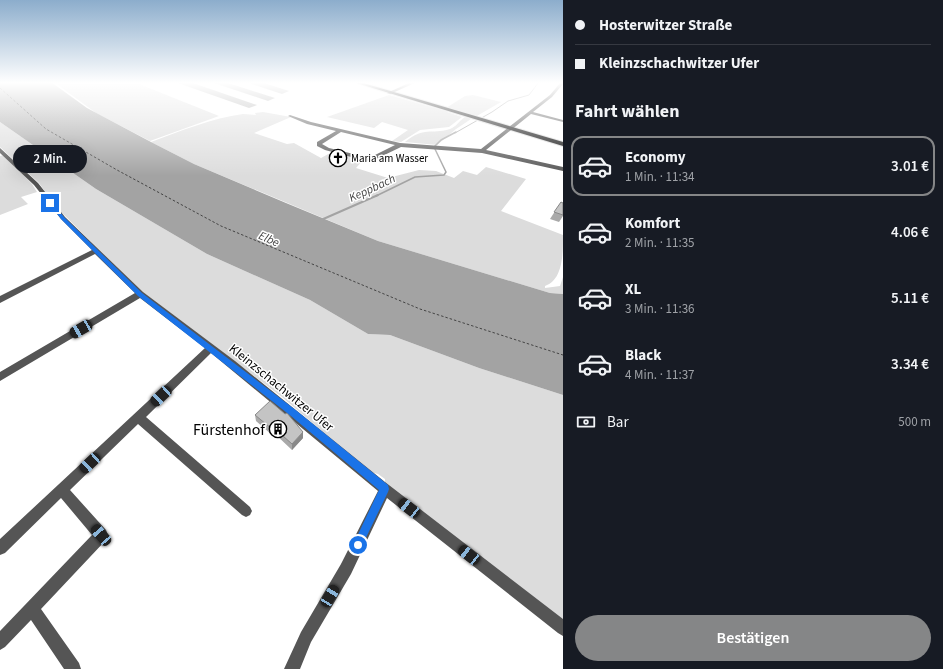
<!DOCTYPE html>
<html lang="de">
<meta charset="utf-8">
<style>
:root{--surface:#171b24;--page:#242831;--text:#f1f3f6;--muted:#9ea1a6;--line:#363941;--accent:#858687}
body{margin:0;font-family:"Source Sans 3",sans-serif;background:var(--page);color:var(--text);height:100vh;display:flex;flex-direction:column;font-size:15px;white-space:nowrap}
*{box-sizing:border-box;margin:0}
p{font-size:13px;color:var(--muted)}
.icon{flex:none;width:22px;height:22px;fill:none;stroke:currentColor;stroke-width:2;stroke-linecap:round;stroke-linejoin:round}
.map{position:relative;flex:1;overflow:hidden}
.details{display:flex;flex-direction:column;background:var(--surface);width:380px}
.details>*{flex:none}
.banner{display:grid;align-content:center;height:88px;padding:0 12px;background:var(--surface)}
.end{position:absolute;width:18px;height:18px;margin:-9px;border:5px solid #1a73e8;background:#fff;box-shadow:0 0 0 2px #fff}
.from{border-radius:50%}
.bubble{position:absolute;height:28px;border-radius:14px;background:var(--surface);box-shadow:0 4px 16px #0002;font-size:13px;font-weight:600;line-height:28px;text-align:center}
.car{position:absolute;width:12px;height:24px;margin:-12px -6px;border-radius:5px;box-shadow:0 0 3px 1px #0007;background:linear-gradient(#222 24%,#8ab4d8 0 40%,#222 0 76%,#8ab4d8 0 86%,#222 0)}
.banner b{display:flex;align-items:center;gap:14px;height:38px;font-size:15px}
.banner b+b{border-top:1px solid var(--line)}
.banner i{width:10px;height:10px;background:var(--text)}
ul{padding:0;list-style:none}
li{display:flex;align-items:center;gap:12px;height:60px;margin:0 8px 6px;padding:0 4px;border:2px solid transparent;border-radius:12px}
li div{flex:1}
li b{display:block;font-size:15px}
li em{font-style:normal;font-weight:600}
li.active{border-color:var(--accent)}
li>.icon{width:36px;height:36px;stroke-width:1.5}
h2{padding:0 12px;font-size:18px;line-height:48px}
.pay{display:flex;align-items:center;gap:10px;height:44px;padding:0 12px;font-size:15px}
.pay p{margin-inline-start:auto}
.action{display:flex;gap:8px;margin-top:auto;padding:8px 12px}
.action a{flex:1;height:46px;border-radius:24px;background:var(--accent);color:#fff;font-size:16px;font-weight:600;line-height:46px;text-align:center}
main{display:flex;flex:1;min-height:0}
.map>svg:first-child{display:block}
.green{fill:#dcdcdc}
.water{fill:#a3a3a3}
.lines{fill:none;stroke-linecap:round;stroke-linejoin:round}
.stream-far2{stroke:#a3a3a3;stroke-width:1}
.stream-far1{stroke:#a3a3a3;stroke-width:1.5}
.stream{stroke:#a3a3a3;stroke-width:2}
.ferry{stroke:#444;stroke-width:1;stroke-dasharray:2.5 2;stroke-linecap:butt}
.major-casing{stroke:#dbdbdb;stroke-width:2}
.minor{fill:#555;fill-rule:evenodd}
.major{fill:#000;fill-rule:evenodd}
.wall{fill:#a9a9a9}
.shaded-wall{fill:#898989}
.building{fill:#c4c4c4;stroke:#898989}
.route{fill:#1a73e8}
.labels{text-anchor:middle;stroke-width:3;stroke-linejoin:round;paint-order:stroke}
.far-poi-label{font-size:11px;fill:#000;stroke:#fff;text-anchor:start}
.far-water-label{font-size:12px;font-style:italic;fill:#444;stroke:#fff}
.street-label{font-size:13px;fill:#000;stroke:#fff}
.near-poi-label{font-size:16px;fill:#000;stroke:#fff;text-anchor:end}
</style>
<main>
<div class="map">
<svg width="563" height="669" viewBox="0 0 563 669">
<rect width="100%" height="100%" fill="#fff"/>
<path class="green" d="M54,82H134L219,116L150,141L96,113Z
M389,95L449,112H447L462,117L449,127L420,130L401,142L392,141L408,130L382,122L374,128L327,117Z
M473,95L501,102L475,117L446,108L465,96Z
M263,112L291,117L254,133L287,144L294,143L321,158L332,152L363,160L356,168L388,178L419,170L436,171L454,178L463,171L477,175L486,167L526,179L501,211L563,235C563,254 563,280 545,286V288L560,286L563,277V294L550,293L378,241L194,164L151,142C181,131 212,118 243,114C248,114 252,115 256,115L255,113Z
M465,117L471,119L456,129L437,145L405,142C425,126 430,135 450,129C456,127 459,121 465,117Z
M0,122L96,189L207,254L310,300L368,334L390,335L479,368L563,395V623L385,485V479L378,474L370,472L282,397L142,292L56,207L39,183L0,147Z
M4,155L32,184L37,192L21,197L28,204L0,215V156Z"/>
<path class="water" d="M0,82H51L87,108L151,142L194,164L286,203L378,241L550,293L563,294V395L479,368L390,335L368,334L310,300L207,254L96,189L0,122Z
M175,82H190L257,105L249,108Z
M211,82H225L275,98L268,101Z
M246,82H261L289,91L282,94Z"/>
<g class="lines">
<path class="stream-far2" d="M455,133L492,112L508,101L529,95L539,82"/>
<path class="stream-far1" d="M376,196L415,177L444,175L446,172L434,147L441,140L456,132"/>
<path class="stream" d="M321,220L378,195"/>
<path class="ferry" d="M0,88L46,129L117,170L221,226L420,309L563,355"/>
<defs>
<path id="major" d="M353,82H360L563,142V146Z"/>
</defs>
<use href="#major" class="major-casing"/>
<path class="minor" d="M411,82H417L390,94L387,93Z
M561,82H563V84L552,97L533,112L563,120V122L531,114L486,150L563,167V171L482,153L401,147L374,160L366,161L325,150L317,146V142L336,131L307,124L288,116L290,115L311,122L400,143L481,149L550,95ZM341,132L395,145L371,157H366L329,148L322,144Z
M0,148L38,183L65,217L143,292L235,361L385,482L563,619V636L558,633L387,498L351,574L311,642L300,669H284L301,632L341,564L378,491L211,353L146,417L250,507L252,511L250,515L246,517L242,515L138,424L70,490L106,530L108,535L106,540L41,609L79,663L81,669H64L31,620L5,647L0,650V631L92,535L61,498L5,553L0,555V539L205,348L140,298L0,381V372L135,293L95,254L0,303V296L92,250L61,219L34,185L0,153Z"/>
<use href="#major" class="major"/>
</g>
<path class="wall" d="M561,202L563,203V216L559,222L550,219Z
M285,414L303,438L292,450L274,433L272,435L256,421L255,415Z"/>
<path class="shaded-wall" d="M273,427L274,433L272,435V429Z
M303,432V438L292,450V444Z"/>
<path class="building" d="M561,202L563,203V215L554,212Z
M270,401L285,414L287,413L303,432L292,444L273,427L272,429L255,415Z"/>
<linearGradient id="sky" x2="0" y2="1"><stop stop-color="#8cadcc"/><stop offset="0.47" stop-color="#fff"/><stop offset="1" stop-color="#fff" stop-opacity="0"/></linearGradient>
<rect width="563" height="176" fill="url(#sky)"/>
<path class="route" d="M48,202H52L64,217L142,293L297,411L388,485L389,489L388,492L361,548L358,550L354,548L353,545L379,490L291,416L138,296L61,219Z"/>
<defs>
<symbol id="church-ring" viewBox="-11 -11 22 22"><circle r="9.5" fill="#fff" stroke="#000" stroke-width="1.5"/><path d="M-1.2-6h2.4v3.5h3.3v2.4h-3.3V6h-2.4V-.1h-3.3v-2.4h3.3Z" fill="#000"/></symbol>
<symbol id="building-ring" viewBox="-11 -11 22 22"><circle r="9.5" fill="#fff" stroke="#000" stroke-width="1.5"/><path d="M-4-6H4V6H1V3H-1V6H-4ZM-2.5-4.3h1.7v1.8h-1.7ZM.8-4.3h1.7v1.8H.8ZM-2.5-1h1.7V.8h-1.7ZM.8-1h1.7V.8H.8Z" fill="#000"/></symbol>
</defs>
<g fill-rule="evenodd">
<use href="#church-ring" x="328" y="148" width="20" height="20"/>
<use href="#building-ring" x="268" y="419" width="20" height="20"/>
</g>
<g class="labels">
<g class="far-poi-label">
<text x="351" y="162">Maria am Wasser</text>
</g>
<g class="far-water-label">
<text transform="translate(372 188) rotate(-25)" y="4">Keppbach</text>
<text transform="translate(269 239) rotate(24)" y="4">Elbe</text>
</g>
<g class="street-label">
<text transform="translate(282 387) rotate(39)" y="5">Kleinzschachwitzer Ufer</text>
</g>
<g class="near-poi-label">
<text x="265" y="435">Fürstenhof</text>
</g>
</g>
</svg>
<i class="end from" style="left:358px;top:545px"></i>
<i class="end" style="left:50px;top:203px"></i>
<div class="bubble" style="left:13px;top:145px;width:74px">2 Min.</div>
<i class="car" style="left:81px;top:329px;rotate:240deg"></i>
<i class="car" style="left:161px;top:396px;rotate:227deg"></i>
<i class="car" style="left:90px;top:463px;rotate:227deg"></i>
<i class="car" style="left:409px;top:508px;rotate:308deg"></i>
<i class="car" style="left:101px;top:535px;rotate:319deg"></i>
<i class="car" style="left:469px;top:555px;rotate:308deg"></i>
<i class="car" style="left:330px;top:596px;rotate:31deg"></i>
</div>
<section class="details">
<div class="banner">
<b><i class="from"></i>Hosterwitzer Straße</b>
<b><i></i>Kleinzschachwitzer Ufer</b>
</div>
<h2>Fahrt wählen</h2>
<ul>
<li class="active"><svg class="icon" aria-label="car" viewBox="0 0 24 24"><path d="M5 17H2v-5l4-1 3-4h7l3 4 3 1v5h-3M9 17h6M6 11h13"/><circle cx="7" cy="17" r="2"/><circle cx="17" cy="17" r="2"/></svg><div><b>Economy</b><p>1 Min. · 11:34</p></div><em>3.01 €</em></li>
<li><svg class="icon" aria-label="car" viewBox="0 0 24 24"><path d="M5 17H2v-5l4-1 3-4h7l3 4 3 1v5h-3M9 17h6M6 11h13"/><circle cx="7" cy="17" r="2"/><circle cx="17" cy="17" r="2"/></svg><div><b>Komfort</b><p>2 Min. · 11:35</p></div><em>4.06 €</em></li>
<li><svg class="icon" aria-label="car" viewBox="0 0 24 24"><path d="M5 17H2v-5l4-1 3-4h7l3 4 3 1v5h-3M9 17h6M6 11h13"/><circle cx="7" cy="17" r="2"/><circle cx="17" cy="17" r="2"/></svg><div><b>XL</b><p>3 Min. · 11:36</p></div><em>5.11 €</em></li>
<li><svg class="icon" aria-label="car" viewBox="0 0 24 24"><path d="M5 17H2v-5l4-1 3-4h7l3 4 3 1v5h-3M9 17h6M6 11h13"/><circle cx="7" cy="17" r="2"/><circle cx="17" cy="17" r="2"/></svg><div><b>Black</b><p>4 Min. · 11:37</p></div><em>3.34 €</em></li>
</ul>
<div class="pay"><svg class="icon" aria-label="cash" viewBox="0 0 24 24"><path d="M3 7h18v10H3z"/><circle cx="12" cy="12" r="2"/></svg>Bar<p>500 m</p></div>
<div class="action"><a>Bestätigen</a></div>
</section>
</main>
